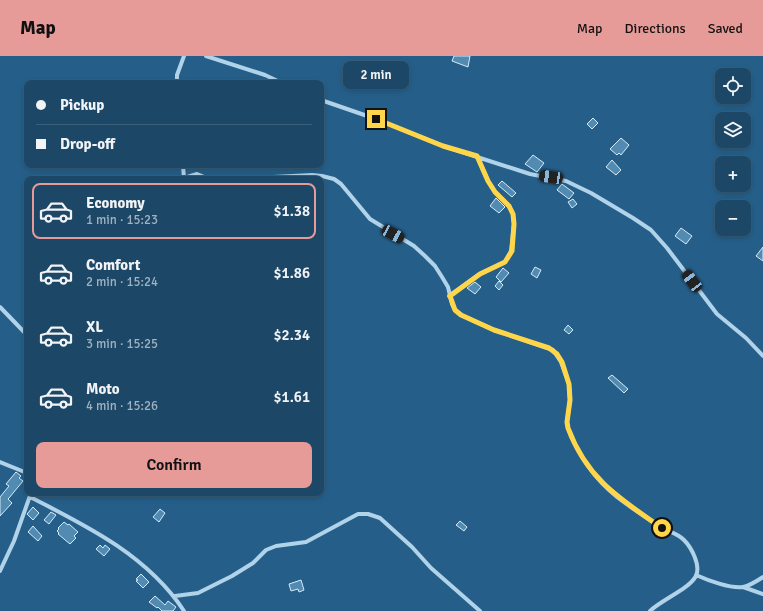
<!DOCTYPE html>
<meta charset="utf-8">
<style>
:root{--surface:#1c4767;--page:#254e6d;--text:#f1f3f6;--muted:#a0b2c0;--line:#3a5f7b;--accent:#e69b98}
body{margin:0;font-family:Signika,sans-serif;background:var(--page);color:var(--text);height:100vh;display:flex;flex-direction:column;font-size:15px;white-space:nowrap}
*{box-sizing:border-box;margin:0}
p{font-size:13px;color:var(--muted)}
.icon{flex:none;width:22px;height:22px;fill:none;stroke:currentColor;stroke-width:2;stroke-linecap:round;stroke-linejoin:round}
.map{position:relative;flex:1;overflow:hidden}
.drawer{position:absolute;left:24px;top:120px;width:300px;height:320px;display:flex;flex-direction:column;background:var(--surface);border-radius:8px;box-shadow:0 2px 6px #0003,0 0 0 1px var(--line)}
.drawer>*{flex:none}
.banner{position:absolute;left:24px;top:24px;width:300px;height:88px;border-radius:8px;box-shadow:0 2px 6px #0003,0 0 0 1px var(--line);display:grid;align-content:center;height:88px;padding:0 12px;background:var(--surface)}
.tools{position:absolute;left:715px;top:12px;display:grid;gap:8px}
.tools a{display:grid;place-items:center;width:36px;height:36px;border-radius:8px;background:var(--surface);box-shadow:0 2px 6px #0003,0 0 0 1px var(--line);font-size:20px}
.end{position:absolute;width:18px;height:18px;margin:-9px;border:5px solid #ffd54a;background:#111;box-shadow:0 0 0 2px #111}
.from{border-radius:50%}
.bubble{position:absolute;height:28px;border-radius:8px;background:var(--surface);box-shadow:0 2px 6px #0003,0 0 0 1px var(--line);font-size:13px;font-weight:600;line-height:28px;text-align:center}
.car{position:absolute;width:12px;height:24px;margin:-12px -6px;border-radius:5px;box-shadow:0 0 3px 1px #0007;background:linear-gradient(#222 24%,#8ab4d8 0 40%,#222 0 76%,#8ab4d8 0 86%,#222 0)}
.banner b{display:flex;align-items:center;gap:14px;height:38px;font-size:15px}
.banner b+b{border-top:1px solid var(--line)}
.banner i{width:10px;height:10px;background:var(--text)}
ul{padding:7px 0 0;list-style:none}
li{display:flex;align-items:center;gap:12px;height:56px;margin:0 8px 6px;padding:0 4px;border:2px solid transparent;border-radius:8px}
li div{flex:1}
li b{display:block;font-size:15px}
li em{font-style:normal;font-weight:600}
li.on{border-color:var(--accent)}
li>.icon{width:36px;height:36px;stroke-width:1.5}
.action{display:flex;gap:8px;margin-top:auto;padding:8px 12px}
.action a{flex:1;height:46px;border-radius:8px;background:var(--accent);color:#111;font-size:16px;font-weight:600;line-height:46px;text-align:center}
header{display:flex;align-items:center;gap:24px;box-sizing:border-box;height:56px;padding:0 20px;background:var(--accent);color:#111}
header strong{font-size:19px}
nav{display:flex;gap:22px;margin-inline-start:auto;font-size:14px}
.map>svg:first-child{display:block}
.building{fill:#518bb2;stroke:#d6eaf7}
.lines{fill:none;stroke-linecap:round;stroke-linejoin:round}
.minor{stroke:#b1d3ea;stroke-width:4}
.route{stroke:#ffd54a;stroke-width:5}
</style>
<header>
<strong>Map</strong>
<nav><a>Map</a><a>Directions</a><a>Saved</a></nav>
</header>
<div class="map">
<svg width="763" height="555" viewBox="0 0 763 555">
<rect width="100%" height="100%" fill="#255f89"/>
<path class="building" d="M454,0H470L468,11L452,5Z
M593,62L598,67L592,73L587,68Z
M621,82L629,89L621,99L619,97L617,99L610,93Z
M533,99L544,107L537,116L525,108Z
M612,104L621,114L616,119L606,111Z
M502,125L516,137L512,141L498,129Z
M562,128L574,137L569,143L557,134Z
M496,142L505,151L499,157L490,150Z
M573,143L577,148L572,152L568,146Z
M681,172L692,180L686,188L675,180Z
M763,191V205L756,200Z
M535,211L541,214L537,222L531,218Z
M503,212L509,217L501,226L496,221Z
M499,225L503,229L499,234L495,230Z
M475,226L481,231L475,238L467,232Z
M568,269L573,274L569,278L564,274Z
M612,319L628,333L624,337L608,322Z
M16,416L21,420L19,422L23,425L9,442L8,443L12,447L0,460V441L9,430L6,428Z
M33,451L39,457L33,464L27,458Z
M160,453L165,457L159,466L153,461Z
M51,456L56,459L49,468L44,464Z
M460,465L467,471L464,475L456,469Z
M64,466L68,469L69,468L78,476L74,480L76,482L70,488L58,478L59,477L57,475L59,473L58,472Z
M33,470L42,480L38,485L28,476Z
M100,489L103,492L105,489L110,493L104,500L96,493Z
M141,518L149,526L143,532L136,525L138,524L136,523Z
M301,524L304,534L299,536L298,533L291,535L289,528Z
M155,540L165,549L168,545L176,551L173,555H162L158,551L157,552L149,546Z"/>
<g class="lines">
<path class="minor" d="M206,0L265,19L282,27
M177,27V19L184,0
M321,44L376,63L443,90L530,118L566,125L591,137L633,162L651,174L667,192L717,258L746,282L763,300
M183,109L184,123
M184,122L197,118L209,123
M233,123L312,119L322,120L334,123L341,128L370,163L414,190L425,200L435,210L442,221L448,231L452,248L455,254L461,259L494,274L553,294L561,306L569,328L570,344L567,366L568,372C578,399 595,423 617,441C630,451 644,460 657,469C665,475 676,476 684,484C691,491 701,509 696,520C689,533 663,543 650,555
M449,240L480,218L505,206L511,195L514,168L513,158L509,150L495,136L488,125L477,100
M0,251L27,279
M0,406L27,417
M30,441C87,470 148,500 184,555
M0,515L14,485L31,437
M696,519C707,524 731,533 743,531C749,530 757,525 763,521
M743,531L763,538
M175,540L198,537L232,520L253,507L266,494L276,490L306,486L358,458H368L380,462L412,491L431,512L480,555"/>
</g>
<g class="lines">
<path class="route" d="M376,63L443,90L477,100L488,125L495,136L509,150L513,158L514,168L512,195L505,206L480,218L450,240L455,254L461,259L494,274L549,292L557,298L562,306L569,328L570,344L567,366L568,372C587,423 620,443 662,472"/>
</g>
</svg>
<div class="tools">
<a><svg class="icon" aria-label="locate" viewBox="0 0 24 24"><circle cx="12" cy="12" r="6"/><path d="M12 2v4M12 18v4M2 12h4M18 12h4"/></svg></a>
<a><svg class="icon" aria-label="layers" viewBox="0 0 24 24"><path d="M12 4l9 5-9 5-9-5zM3 14l9 5 9-5"/></svg></a>
<a>+</a>
<a>−</a>
</div>
<i class="end from" style="left:662px;top:472px"></i>
<i class="end" style="left:376px;top:63px"></i>
<div class="bubble" style="left:343px;top:5px;width:66px">2 min</div>
<i class="car" style="left:551px;top:121px;rotate:278deg"></i>
<i class="car" style="left:393px;top:178px;rotate:118deg"></i>
<i class="car" style="left:692px;top:225px;rotate:323deg"></i>
<div class="banner">
<b><i class="from"></i>Pickup</b>
<b><i></i>Drop-off</b>
</div>
<section class="drawer">
<ul>
<li class="on"><svg class="icon" aria-label="car" viewBox="0 0 24 24"><path d="M5 17H2v-5l4-1 3-4h7l3 4 3 1v5h-3M9 17h6M6 11h13"/><circle cx="7" cy="17" r="2"/><circle cx="17" cy="17" r="2"/></svg><div><b>Economy</b><p>1 min · 15:23</p></div><em>$1.38</em></li>
<li><svg class="icon" aria-label="car" viewBox="0 0 24 24"><path d="M5 17H2v-5l4-1 3-4h7l3 4 3 1v5h-3M9 17h6M6 11h13"/><circle cx="7" cy="17" r="2"/><circle cx="17" cy="17" r="2"/></svg><div><b>Comfort</b><p>2 min · 15:24</p></div><em>$1.86</em></li>
<li><svg class="icon" aria-label="car" viewBox="0 0 24 24"><path d="M5 17H2v-5l4-1 3-4h7l3 4 3 1v5h-3M9 17h6M6 11h13"/><circle cx="7" cy="17" r="2"/><circle cx="17" cy="17" r="2"/></svg><div><b>XL</b><p>3 min · 15:25</p></div><em>$2.34</em></li>
<li><svg class="icon" aria-label="car" viewBox="0 0 24 24"><path d="M5 17H2v-5l4-1 3-4h7l3 4 3 1v5h-3M9 17h6M6 11h13"/><circle cx="7" cy="17" r="2"/><circle cx="17" cy="17" r="2"/></svg><div><b>Moto</b><p>4 min · 15:26</p></div><em>$1.61</em></li>
</ul>
<div class="action"><a>Confirm</a></div>
</section>
</div>
